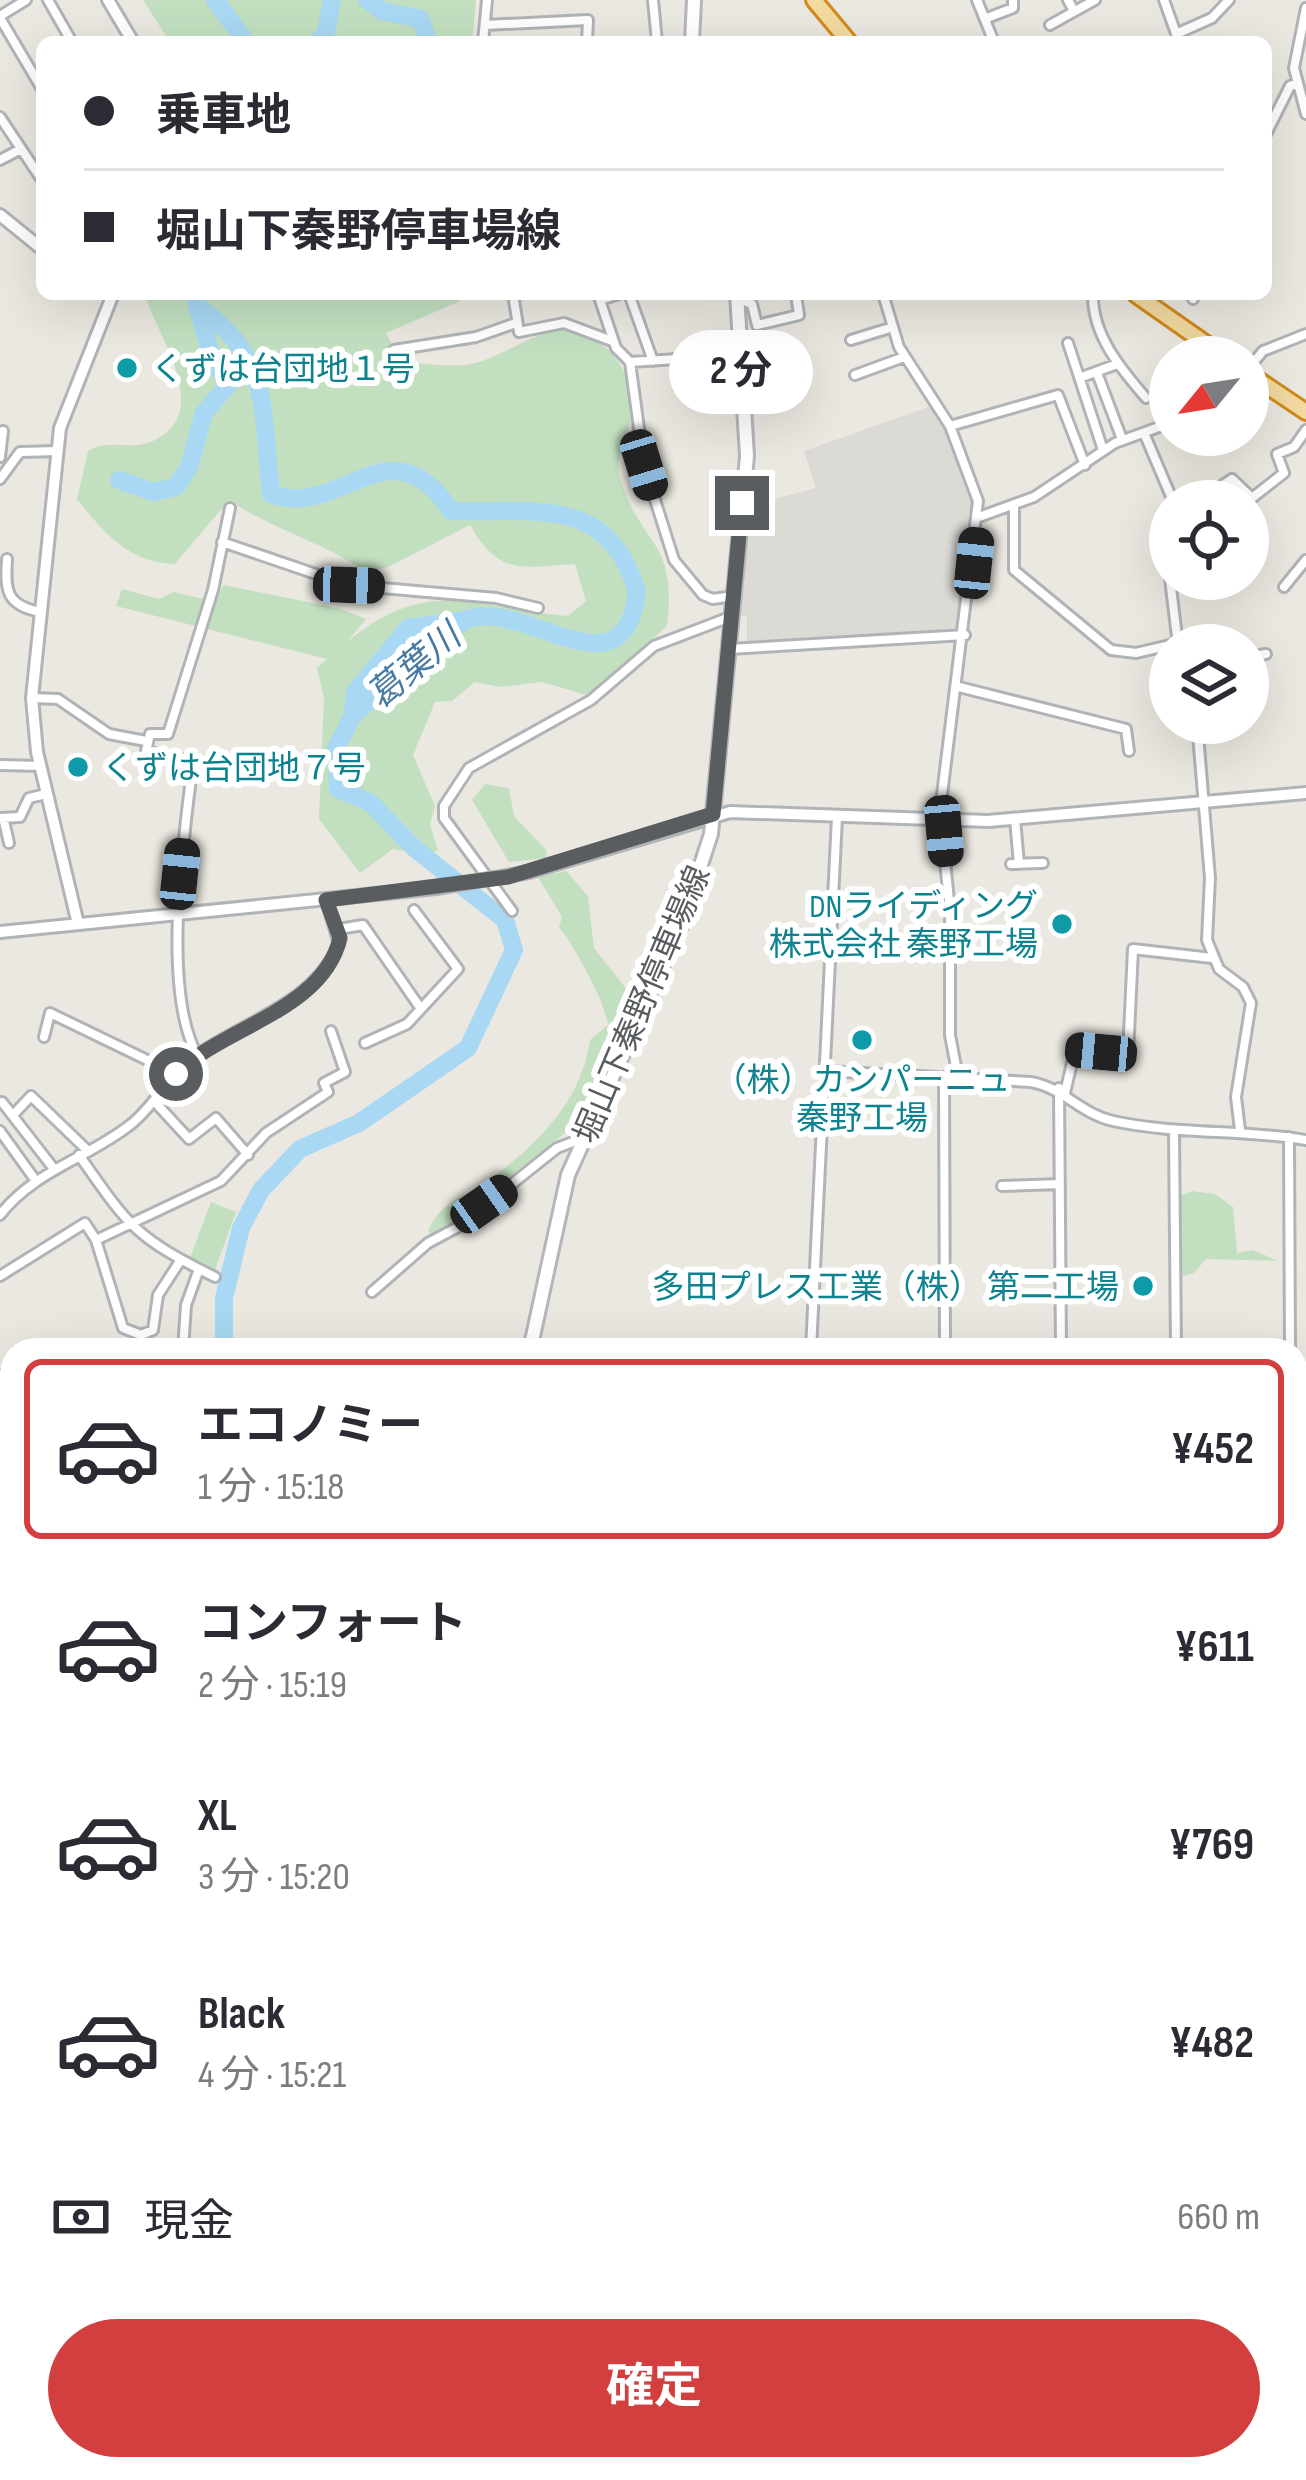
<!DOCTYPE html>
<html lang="ja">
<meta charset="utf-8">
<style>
:root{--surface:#fff;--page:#f7f7f7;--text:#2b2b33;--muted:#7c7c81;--line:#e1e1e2;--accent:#d33f3e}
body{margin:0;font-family:"Sofia Sans Condensed","Noto Sans JP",sans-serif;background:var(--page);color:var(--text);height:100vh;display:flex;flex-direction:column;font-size:45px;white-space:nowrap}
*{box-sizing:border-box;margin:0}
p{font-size:39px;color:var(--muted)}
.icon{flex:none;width:66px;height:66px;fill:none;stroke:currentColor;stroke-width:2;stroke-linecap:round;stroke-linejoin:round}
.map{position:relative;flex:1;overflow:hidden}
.sheet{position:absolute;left:0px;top:1338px;width:1308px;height:1143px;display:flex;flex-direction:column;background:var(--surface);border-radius:36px 36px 0 0;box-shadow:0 12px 48px #0002}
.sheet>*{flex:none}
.top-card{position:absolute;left:36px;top:36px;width:1236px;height:264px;border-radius:18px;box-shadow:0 12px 48px #0002;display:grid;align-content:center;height:264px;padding:0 48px;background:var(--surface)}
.needle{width:78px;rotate:240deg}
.fabs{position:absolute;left:1149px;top:336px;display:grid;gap:24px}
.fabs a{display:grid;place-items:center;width:120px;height:120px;border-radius:50%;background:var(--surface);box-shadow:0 12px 48px #0002;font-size:60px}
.end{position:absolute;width:54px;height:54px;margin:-27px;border:15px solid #595d60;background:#fff;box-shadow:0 0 0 6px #fff}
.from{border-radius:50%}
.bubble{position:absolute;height:84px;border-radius:42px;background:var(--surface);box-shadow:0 12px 48px #0002;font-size:39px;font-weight:700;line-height:84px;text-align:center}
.car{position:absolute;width:36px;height:72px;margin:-36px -18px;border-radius:15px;box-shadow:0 0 9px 3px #0007;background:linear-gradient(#222 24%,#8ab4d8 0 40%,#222 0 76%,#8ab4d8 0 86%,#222 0)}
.top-card b{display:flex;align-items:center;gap:42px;height:114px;font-size:45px}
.top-card b+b{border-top:3px solid var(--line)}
.top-card i{width:30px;height:30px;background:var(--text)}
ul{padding:21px 0 0;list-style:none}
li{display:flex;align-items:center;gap:36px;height:180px;margin:0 24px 18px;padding:0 24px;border:6px solid transparent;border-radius:18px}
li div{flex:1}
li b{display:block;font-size:45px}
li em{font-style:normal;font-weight:700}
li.active{border-color:var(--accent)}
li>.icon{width:108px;height:108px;stroke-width:1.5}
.pay{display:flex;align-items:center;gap:30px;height:132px;padding:0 48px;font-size:45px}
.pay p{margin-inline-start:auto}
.action{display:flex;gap:24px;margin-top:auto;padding:24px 48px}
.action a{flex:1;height:138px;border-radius:72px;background:var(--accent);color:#fff;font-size:48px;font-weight:700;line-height:138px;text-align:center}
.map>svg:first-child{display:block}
.industrial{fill:#dcdad5}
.green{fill:#c2e0c0}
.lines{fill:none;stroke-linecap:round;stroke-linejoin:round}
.river{stroke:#a8d8f4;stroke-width:18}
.minor-casing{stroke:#b1b4b7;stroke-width:14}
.tertiary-casing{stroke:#b1b4b7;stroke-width:16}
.secondary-casing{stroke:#b3b6ba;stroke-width:18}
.trunk-casing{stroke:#d18a1b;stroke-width:20}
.minor{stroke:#fff;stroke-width:8}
.tertiary{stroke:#fff;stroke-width:10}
.secondary{stroke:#fff;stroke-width:12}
.trunk{stroke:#f2daa0;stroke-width:14}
.tertiary-bridge-casing{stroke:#b1b4b7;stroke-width:16;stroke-linecap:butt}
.tertiary-bridge{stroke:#fff;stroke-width:10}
.route{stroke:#595d60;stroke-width:15}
.culture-dot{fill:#0f9aa8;stroke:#fff;stroke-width:4.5}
.labels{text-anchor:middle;stroke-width:12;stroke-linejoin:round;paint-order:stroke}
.culture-label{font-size:33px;fill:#0d838f;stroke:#fff;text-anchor:start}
.street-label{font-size:33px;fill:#595d60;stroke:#fff}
.water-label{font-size:36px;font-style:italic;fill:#487ba3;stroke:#fff}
</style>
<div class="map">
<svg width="1306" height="2480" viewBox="0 0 1306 2480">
<rect width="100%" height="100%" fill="#ebe8e1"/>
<path class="industrial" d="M931,406L952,438L973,491L959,632L747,645V616H740L748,506L816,488L804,451Z
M1296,1737L1306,1740V2158L1296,2157Z"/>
<path class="green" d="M143,0H476L472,42H170Z
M145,294H465L458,302L386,333L400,362C421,363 445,367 465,365C513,359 555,304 603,345C619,358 630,379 632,400C635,429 611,452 621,481C643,549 677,539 667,626L590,696L542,682L500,687L475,682L452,701L435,702L413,755L435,806L430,825L438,850L428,855L393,849L360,873L319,819L324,698L317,668L327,659L116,606L122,589L159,599L174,592L216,602L223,585L338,608L366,619L347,642C429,574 475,608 568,616L586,601L575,564C521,567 500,577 470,525L388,567L365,572C322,541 273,530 229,500L175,564C129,563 104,533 77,499L88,451C108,438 133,451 153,441C217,411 153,331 145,294Z
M485,784L509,788L514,816L547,851L546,858L509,862L472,800Z
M566,871L588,896L594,948L632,996L630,1009L579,1122L435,1235L428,1232C438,1204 460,1199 483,1184C533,1149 581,1104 590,1040L608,1025C605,1001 575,948 559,927L562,917L538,877Z
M1192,1191L1215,1194L1233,1207L1237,1253L1253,1250L1278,1261L1206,1259L1194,1273L1176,1278L1180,1196Z
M211,1202L236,1212L215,1270L190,1258Z"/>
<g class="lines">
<path class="river" d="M215,0L246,42
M367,0L382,11L421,19L428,42
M318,42L326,32L332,0
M196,294L197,306C273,358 261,411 271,494C341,520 390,418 451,511C533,514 608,493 637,592C624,703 522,595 465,620L353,715L336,748L338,789L371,803L414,848L505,920L514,950L468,1048L359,1123L300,1149L261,1190L241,1228L224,1298V1350
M119,480L153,492L176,487L189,467L204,413L228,385L213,360L197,306
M353,715L355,692L408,628L465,620
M0,1767L12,1747"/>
<defs>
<path id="minor" d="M48,0L72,42
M653,0L657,42
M977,0L994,42
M1068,0L1074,11
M1164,0L1179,42
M1306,8L1294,68L1306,114
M0,16L26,0
M0,18L42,89
M987,18L1013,8V0
M485,25L588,20L587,42
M1050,25L1095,0
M1176,34L1212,18L1229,0
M483,42L487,0
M0,117L42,180
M1266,134L1290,86L1297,83
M0,160L19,150
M513,294L519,332L564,323L612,341
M619,294L600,300L616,348L630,362L644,465L674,560L703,595L713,599L733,596
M629,294L653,361
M883,294L899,347L950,426L978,501L940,811L950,911V1035L958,1077
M1093,294C1092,335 1121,369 1146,398
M739,299L752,304L757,325L799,315L796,294
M1193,299L1195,294
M851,340L893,327
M1068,343L1103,450
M394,350L476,337L516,323
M630,362L741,355
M1248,369L1263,351L1306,334
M1097,373L1122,439
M855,375L904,357
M1082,377L1117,364
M950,426L1058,395L1085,465
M1144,433L1173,501
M0,457L3,431
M0,479L20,452L57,451
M1198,501L1232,479L1252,498L1284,473L1277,454L1294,447L1306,430
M1014,506V570L1111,650L1136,653L1170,645
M230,508L213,590L168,734H150L146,751L193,762L270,764
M979,517L1034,497L1115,443L1170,423
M222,542L348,585L496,598L538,608
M1170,555V578
M7,559C5,591 6,605 40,612
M1170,579L1178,645
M1284,587L1306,560
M729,649L965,635
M1248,657L1266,654
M959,687L1126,729L1129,751
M32,698L58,699L109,734L146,741
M1197,723L1210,878L1207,940L1219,969L1243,987L1251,1003L1236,1097L1240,1130
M193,762C184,837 161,988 197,1055
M0,765L40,766
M0,818L20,817L29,798L46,794
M1015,819L1019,864
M4,821L9,843
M1011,864L1043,863
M512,911L444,818V806L469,768L591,700L654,646L730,617
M339,929L363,925L421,1009
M44,1037L50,1013L176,1074
M365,1043L407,1024L458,969L414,910
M825,1071L1031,1082C1064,1088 1081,1114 1113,1121C1178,1135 1241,1129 1306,1140
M944,1077L945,1350
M1059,1088L1061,1350
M1065,1093L1075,1050L1128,1055L1133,949L1212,958
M154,1101L189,1139L216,1118L248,1155
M2,1102L54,1169
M13,1115L31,1096L87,1150
M0,1131L36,1181
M1174,1132L1176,1350
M1289,1137L1290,1350
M79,1155C130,1228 135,1237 215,1277
M1002,1186L1060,1184
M0,1215C34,1171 88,1158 130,1125C155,1106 168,1075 194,1057C243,1021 313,1005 339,944L326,900
M96,1240L221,1181L266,1133L328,1092L324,1083L345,1072L331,1031
M0,1276L85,1223L96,1240L123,1328L141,1335L153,1330L158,1295L180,1261
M372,1292L428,1243L458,1227L557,1148L583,1138
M183,1350L186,1305L199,1269
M811,1350L837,817
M0,1518L5,1503L12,1505
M0,1560L12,1563
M0,1605L12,1570
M0,1624L12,1632
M0,1731L12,1715
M0,1828L12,1806
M0,2143L12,2142
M1296,2345H1306
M68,2480L79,2469
M796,2480V2469"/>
<path id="tertiary" d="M108,0L133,42
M0,215L42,249
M529,872L730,812L988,821L1306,793
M78,924L37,752L32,698L60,428L113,294
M0,932L436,888
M0,1376L12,1377
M1296,1729L1306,1732
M1162,2469L1291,2480
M1017,2480V2469"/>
<path id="secondary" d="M692,42L694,0
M530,1350L568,1175L682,923L711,834L747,456L737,294
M334,2480L337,2469"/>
<path id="trunk" d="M814,0L849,42
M1135,294L1225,357
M1248,373L1306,412"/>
</defs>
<use href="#minor" class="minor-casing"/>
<use href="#tertiary" class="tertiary-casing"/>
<use href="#secondary" class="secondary-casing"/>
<use href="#trunk" class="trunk-casing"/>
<use href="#minor" class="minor"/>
<use href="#tertiary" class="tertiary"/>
<use href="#secondary" class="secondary"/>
<use href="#trunk" class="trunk"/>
<defs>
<path id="tertiary-bridge" d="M436,888L529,872"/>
</defs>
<use href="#tertiary-bridge" class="tertiary-bridge-casing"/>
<use href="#tertiary-bridge" class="tertiary-bridge"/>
</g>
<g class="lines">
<path class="route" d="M176,1074C222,1027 323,1011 340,938L326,900L508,877L713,814L742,503"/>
</g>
<g class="culture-dot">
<circle cx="127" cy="368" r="12"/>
<circle cx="78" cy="767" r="12"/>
<circle cx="1062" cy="924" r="12"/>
<circle cx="862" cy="1040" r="12"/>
<circle cx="1143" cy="1286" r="12"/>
</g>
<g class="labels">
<g class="culture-label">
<text x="151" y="380">くずは台団地１号</text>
<text x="102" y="779">くずは台団地７号</text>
<text x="1038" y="917" text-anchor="end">DNライディング<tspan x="1038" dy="38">株式会社 秦野工場</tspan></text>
<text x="862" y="1091" text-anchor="middle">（株）カンパーニュ<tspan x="862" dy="38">秦野工場</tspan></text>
<text x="1119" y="1298" text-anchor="end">多田プレス工業（株） 第二工場</text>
</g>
<g class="street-label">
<text transform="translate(641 1004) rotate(-67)" y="12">堀山下秦野停車場線</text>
</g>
<g class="water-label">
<text transform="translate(413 665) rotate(-40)" y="13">葛葉川</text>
</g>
</g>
</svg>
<div class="fabs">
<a><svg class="needle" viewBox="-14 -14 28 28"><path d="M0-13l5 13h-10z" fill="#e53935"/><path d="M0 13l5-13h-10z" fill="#7c7c81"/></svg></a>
<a><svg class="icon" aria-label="locate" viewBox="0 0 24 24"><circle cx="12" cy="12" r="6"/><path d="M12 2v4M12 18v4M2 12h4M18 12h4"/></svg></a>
<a><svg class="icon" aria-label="layers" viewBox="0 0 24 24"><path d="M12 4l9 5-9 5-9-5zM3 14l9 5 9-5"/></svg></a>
</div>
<i class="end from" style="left:176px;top:1074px"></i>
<i class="end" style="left:742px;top:503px"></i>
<div class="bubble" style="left:669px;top:330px;width:144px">2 分</div>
<i class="car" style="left:644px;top:465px;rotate:163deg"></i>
<i class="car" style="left:974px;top:563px;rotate:6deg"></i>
<i class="car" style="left:349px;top:585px;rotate:92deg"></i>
<i class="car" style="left:944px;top:831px;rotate:175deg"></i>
<i class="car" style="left:180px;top:874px;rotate:6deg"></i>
<i class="car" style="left:1101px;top:1052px;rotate:275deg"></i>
<i class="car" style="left:484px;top:1204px;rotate:55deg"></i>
<div class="top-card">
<b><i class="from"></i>乗車地</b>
<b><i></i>堀山下秦野停車場線</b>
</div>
<section class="sheet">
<ul>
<li class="active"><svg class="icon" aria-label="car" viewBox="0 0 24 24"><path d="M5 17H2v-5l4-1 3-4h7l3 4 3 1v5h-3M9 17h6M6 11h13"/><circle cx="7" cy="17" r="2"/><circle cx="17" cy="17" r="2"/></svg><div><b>エコノミー</b><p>1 分 · 15:18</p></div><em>¥452</em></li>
<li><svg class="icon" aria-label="car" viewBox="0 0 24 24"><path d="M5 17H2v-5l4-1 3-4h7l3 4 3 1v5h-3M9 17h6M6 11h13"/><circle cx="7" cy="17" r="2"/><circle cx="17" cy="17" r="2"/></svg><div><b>コンフォート</b><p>2 分 · 15:19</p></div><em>¥611</em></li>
<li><svg class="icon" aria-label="car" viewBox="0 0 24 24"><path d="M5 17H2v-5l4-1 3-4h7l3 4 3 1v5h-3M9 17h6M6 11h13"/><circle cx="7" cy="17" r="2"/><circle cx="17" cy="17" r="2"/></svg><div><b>XL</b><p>3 分 · 15:20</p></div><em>¥769</em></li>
<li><svg class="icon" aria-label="car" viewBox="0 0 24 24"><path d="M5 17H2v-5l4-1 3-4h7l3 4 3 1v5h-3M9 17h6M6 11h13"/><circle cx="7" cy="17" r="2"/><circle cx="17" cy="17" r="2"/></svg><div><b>Black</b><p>4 分 · 15:21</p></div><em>¥482</em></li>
</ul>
<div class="pay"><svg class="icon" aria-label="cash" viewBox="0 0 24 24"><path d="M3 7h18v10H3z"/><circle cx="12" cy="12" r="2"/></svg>現金<p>660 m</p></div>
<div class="action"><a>確定</a></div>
</section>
</div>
